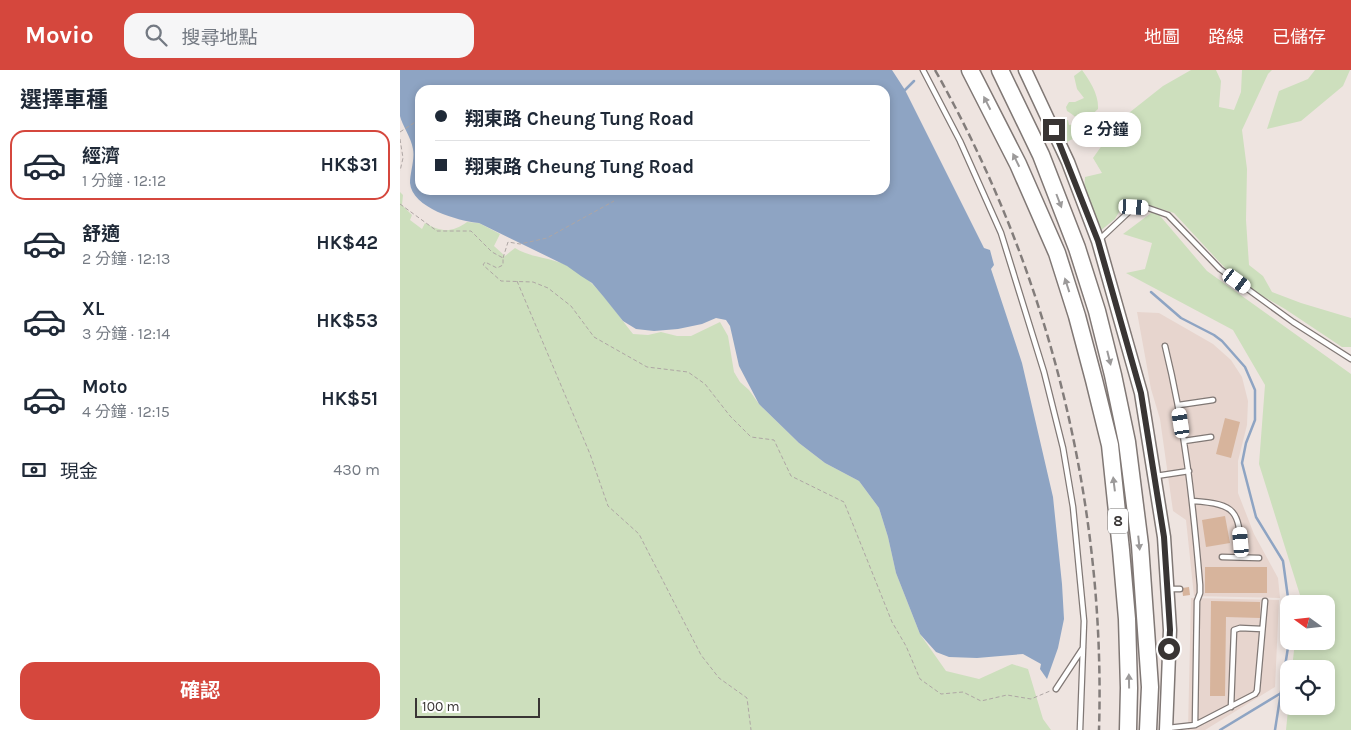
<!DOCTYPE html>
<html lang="zh-TW">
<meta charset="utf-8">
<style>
:root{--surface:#fff;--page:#f6f6f7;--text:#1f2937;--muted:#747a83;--line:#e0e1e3;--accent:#d5473d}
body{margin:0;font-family:Karla,"Noto Sans TC",sans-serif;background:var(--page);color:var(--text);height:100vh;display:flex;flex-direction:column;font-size:19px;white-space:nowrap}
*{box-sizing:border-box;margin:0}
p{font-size:16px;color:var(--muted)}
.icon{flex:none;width:28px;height:28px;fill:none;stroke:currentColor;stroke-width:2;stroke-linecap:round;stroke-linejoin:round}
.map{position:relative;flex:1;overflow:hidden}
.panel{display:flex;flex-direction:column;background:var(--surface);width:400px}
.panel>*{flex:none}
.top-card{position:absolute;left:15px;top:15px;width:475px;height:110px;border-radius:15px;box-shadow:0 2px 8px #0003;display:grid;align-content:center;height:110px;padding:0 20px;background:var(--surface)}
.needle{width:32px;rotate:285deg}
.fabs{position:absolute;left:880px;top:525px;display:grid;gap:10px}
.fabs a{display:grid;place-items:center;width:55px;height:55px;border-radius:10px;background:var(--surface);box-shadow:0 2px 8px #0003;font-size:25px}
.scale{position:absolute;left:15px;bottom:12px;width:125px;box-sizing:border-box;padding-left:5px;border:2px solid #393534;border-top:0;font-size:14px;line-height:18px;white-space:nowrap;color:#393534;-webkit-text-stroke:4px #fff;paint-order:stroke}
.end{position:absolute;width:22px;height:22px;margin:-11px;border:6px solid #393534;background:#fff;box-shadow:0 0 0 2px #fff}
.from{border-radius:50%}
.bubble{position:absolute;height:35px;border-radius:15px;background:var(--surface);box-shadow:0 2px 8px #0003;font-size:16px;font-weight:700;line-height:35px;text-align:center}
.car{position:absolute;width:15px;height:30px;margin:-15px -8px;border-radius:6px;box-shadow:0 0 4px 1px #0007;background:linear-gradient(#fff 24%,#345 0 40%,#fff 0 76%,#345 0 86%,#fff 0)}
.top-card b{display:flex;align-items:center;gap:18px;height:48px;font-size:19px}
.top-card b+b{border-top:1px solid var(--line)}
.top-card i{width:12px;height:12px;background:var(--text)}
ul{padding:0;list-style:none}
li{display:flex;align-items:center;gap:15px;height:70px;margin:0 10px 8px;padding:0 10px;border:2px solid transparent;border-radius:15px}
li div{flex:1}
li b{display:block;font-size:19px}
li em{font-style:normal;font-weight:700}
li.on{border-color:var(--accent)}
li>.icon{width:45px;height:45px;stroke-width:1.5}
h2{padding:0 20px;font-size:22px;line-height:60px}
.pay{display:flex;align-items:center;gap:12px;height:55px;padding:0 20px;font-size:19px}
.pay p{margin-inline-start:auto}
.action{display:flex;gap:10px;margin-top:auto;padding:10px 20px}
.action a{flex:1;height:58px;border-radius:15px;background:var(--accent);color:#fff;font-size:20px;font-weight:700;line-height:58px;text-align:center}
header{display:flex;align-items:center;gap:30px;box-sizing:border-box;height:70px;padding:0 25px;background:var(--accent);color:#fff}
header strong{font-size:24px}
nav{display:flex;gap:28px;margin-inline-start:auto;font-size:18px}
.search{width:350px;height:45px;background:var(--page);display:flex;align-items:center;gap:12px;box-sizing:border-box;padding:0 18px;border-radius:15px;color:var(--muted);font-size:19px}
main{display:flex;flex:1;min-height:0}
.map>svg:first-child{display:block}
.built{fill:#e7d5ce}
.green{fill:#cddfbd}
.water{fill:#8ea4c3;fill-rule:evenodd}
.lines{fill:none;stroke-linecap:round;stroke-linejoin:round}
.stream{stroke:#8ea4c3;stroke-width:2.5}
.building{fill:#d7b49c}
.lane-casing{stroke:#807875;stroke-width:7}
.secondary-casing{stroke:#807875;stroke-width:15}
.highway-casing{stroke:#807875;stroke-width:19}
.path{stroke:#aea6a4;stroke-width:1;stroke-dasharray:4 2.5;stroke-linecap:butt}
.lane{stroke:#fff;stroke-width:4.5}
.secondary{stroke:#fff;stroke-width:12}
.highway{stroke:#fff;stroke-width:16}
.rail{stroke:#837d7b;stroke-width:2.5;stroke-dasharray:8 4;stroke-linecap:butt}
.oneway{fill:#9c9a9a}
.route{stroke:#393534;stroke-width:6}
.labels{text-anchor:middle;stroke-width:4.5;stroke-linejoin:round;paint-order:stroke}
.shield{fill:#fff;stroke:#747271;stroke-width:1}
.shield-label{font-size:15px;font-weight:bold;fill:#393534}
</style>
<header>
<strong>Movio</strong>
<div class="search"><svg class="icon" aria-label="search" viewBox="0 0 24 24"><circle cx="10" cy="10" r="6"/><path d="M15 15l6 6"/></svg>搜尋地點</div>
<nav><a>地圖</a><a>路線</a><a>已儲存</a></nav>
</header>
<main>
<section class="panel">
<h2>選擇車種</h2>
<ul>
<li class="on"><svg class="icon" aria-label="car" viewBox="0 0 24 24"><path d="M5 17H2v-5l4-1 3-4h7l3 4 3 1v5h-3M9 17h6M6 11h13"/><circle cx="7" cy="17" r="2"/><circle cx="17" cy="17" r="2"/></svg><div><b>經濟</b><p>1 分鐘 · 12:12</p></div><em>HK$31</em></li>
<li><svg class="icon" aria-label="car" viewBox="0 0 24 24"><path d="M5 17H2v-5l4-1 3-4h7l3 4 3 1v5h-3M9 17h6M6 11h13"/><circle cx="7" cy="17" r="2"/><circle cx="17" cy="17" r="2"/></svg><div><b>舒適</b><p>2 分鐘 · 12:13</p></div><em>HK$42</em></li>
<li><svg class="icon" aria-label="car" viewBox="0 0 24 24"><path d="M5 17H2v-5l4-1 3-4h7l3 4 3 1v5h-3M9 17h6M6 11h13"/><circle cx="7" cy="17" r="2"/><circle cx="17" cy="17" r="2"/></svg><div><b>XL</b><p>3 分鐘 · 12:14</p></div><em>HK$53</em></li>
<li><svg class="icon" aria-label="car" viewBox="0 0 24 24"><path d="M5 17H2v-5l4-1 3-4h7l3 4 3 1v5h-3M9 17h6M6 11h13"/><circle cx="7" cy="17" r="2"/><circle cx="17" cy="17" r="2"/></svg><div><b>Moto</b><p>4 分鐘 · 12:15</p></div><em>HK$51</em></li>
</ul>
<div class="pay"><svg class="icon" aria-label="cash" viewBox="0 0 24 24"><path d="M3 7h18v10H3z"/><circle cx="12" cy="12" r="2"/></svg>現金<p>430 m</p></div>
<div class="action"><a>確認</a></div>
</section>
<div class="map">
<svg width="951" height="660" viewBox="0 0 951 660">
<rect width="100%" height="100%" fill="#eee4e0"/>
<path class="built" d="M737,242L759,243L813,274L831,290L842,307L848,331L847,355L838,391V423L854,464L878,508L880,528L794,526L786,450L773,441L760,349L751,319Z
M791,528L879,530L875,617L805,660H788Z"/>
<path class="green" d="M682,0C690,11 699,25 698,39L687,49L691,54L689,60C680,53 676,46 667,41L666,37L669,32H675L684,28L677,19L674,6Z
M791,0H816L821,11L819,37L834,40L841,22L842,0H872L868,4L842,60L847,99L846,150L849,195L863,206L872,222L901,233L951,248V277H942L885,239L837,211L774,143L752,136L733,133L719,142L715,149L700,161L684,120L685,107L702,103L693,88L720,50L763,16Z
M915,0H950L943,16L901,51L867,59L879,21L908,9Z
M668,50L669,55L675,54L680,65L667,72L662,65L664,57L662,51Z
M0,122L3,125L2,135L12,145L10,150L22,159L25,153C41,162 52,163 67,152L79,153L100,164L94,176L105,186L115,178C131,188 149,187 166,195C196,210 213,239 233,264L248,265L261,262L277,266H291L320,252L328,266L334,302L340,312L349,320L359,334L399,373L425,393L459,411L479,438L488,467L496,503L520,564L546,601L579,609L612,594L628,599L643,649L651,660H0Z
M755,140L807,201L951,304V660H886L889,630V636H926V599H892L895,571H926V534H899L900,525L859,394L865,315L833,260L726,203L745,199L752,173L723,164Z"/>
<path class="water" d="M0,0H492L505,20L584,178L590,180L594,195L591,199L622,293L653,427L662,514L664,549L658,578L647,609L640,599L641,594L623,584L577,588L549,587L536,582L520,564L496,503L488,467L479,438L459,411L425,393L399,373L359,334L339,296L330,256L326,250L316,248L302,254L278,259L254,261L236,259L223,251L203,226L192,213L181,206L167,196L79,153C58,151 12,138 10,113C10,102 15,90 13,79C11,67 2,55 0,46C0,32 0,15 0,0ZM20,20H485V120H20Z"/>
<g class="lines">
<path class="stream" d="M505,20L514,11
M751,222L781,248L814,265L822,271L845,297L855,320V350L846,373L842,393L856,447L883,491L889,535
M820,660L881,623
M875,660L889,571"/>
</g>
<path class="building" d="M825,348L840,352L831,388L816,384Z
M825,446L830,473L806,477L802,450Z
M805,497H867V523H805Z
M789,517L790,525L783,526L782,518Z
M811,531L860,532V548L826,547L825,626H810Z"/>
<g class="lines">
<defs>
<path id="lane" d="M523,0L560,71L601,163L644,302L663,378L673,437L684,551L680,660
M699,170L734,137L748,138L768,145L820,199L893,252L951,289
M765,276C785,357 793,433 800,515V523L797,531L795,655
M779,335L813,330
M784,371L811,367
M756,406L789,401
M793,431C841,434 838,444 842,487
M822,487L859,488
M769,519H780
M656,619L683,578
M831,637L834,560L840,558L862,559
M768,658L795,655L855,624L857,621L865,531"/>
<path id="secondary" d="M625,0L668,92L698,171L741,323L764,467L770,560L766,660"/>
<path id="highway" d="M570,0L618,94L657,183L677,246L694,310L710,375L721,480L727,549L729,618L728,660
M600,0L641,85L677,178L697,241L713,305L727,372L740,475L750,617L748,660"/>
</defs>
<use href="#lane" class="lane-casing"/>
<use href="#secondary" class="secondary-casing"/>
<use href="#highway" class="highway-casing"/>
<path class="path" d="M0,62L20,49
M0,69L3,88L0,101
M0,134L37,161H71L92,182L103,188V195L97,198L85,192L83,195L101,211L133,212L148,218L171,236L194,267L247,297L288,302L305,314L330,346L351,367L374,370L391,406L444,432L492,552L506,576L520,609L541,624L563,622L581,631L607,625L631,629L650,621
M103,188L108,172L120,174L147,168L214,131
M117,211L190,384L208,436L239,464L301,585L319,608L347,628L351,660"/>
<use href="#lane" class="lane"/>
<use href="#secondary" class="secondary"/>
<use href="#highway" class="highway"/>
<path class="rail" d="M535,0C648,200 706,431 699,660"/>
</g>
<defs><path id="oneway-solid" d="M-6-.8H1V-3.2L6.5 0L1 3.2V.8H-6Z" transform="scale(1.25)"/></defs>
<g class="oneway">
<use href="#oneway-solid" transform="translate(587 33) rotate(-117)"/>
<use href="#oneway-solid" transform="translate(616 90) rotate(-116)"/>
<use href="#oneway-solid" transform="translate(659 131) rotate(69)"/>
<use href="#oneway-solid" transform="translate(667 215) rotate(-108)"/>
<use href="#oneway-solid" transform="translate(709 288) rotate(76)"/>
<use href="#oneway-solid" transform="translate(714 414) rotate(-97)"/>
<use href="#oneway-solid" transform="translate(739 473) rotate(84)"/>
<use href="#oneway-solid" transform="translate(729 611) rotate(-91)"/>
</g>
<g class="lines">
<path class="route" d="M654,60L698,171L741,323L764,467L770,560L769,579"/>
</g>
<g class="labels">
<rect class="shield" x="708" y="438.5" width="20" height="25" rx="4"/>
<g class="shield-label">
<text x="718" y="456">8</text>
</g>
</g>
</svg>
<div class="fabs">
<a><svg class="needle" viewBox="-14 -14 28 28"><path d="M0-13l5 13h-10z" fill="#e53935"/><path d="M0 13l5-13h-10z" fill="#747a83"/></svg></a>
<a><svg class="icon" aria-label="locate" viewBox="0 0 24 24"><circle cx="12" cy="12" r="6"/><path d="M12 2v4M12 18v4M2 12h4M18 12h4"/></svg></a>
</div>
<div class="scale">100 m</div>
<i class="end from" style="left:769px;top:579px"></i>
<i class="end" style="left:654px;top:60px"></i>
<div class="bubble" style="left:671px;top:42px;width:70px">2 分鐘</div>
<i class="car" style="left:734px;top:137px;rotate:93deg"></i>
<i class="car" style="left:837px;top:211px;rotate:126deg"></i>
<i class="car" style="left:781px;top:353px;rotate:351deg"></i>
<i class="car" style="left:841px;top:472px;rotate:355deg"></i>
<div class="top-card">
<b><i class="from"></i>翔東路 Cheung Tung Road</b>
<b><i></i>翔東路 Cheung Tung Road</b>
</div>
</div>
</main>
